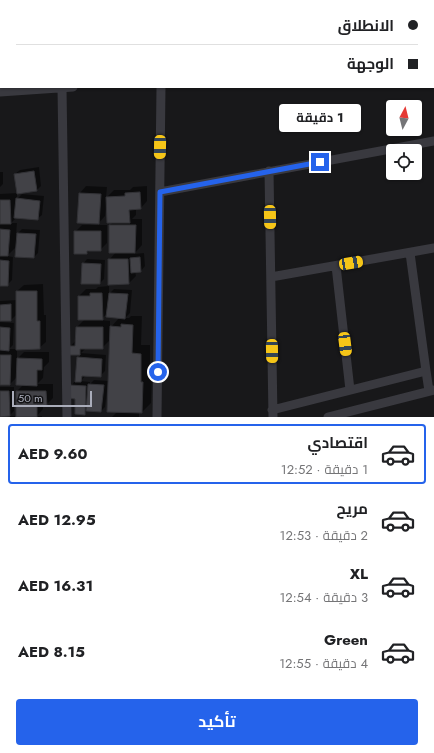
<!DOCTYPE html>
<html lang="ar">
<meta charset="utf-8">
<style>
:root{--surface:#fff;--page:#f2f2f2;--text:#202124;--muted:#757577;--line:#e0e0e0;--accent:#2563eb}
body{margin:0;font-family:Jost,Cairo,sans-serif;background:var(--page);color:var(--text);direction:rtl;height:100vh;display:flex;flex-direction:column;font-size:15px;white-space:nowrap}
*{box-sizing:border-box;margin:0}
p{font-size:13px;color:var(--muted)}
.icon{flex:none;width:22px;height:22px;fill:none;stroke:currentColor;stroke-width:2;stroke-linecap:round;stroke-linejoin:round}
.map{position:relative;height:417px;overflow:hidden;direction:ltr}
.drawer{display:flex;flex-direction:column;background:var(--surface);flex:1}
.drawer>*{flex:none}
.banner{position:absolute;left:0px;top:0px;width:434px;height:88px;box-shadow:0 1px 3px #0004;direction:rtl;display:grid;align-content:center;height:88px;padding:0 16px;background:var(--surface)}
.needle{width:26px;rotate:7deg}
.fabs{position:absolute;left:386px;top:100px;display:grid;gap:8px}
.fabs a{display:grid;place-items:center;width:36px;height:36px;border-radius:4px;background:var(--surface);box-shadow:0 1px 3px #0004;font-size:20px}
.scale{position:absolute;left:12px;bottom:10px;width:80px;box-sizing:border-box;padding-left:4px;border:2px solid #aaadba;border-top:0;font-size:11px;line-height:14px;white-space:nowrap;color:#aaadba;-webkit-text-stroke:3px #131315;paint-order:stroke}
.end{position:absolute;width:18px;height:18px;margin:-9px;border:5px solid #2563eb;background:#fff;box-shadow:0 0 0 2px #fff}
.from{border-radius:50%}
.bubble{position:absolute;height:28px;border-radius:4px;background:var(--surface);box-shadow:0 1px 3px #0004;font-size:13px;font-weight:700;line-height:28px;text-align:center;direction:rtl}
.car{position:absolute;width:12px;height:24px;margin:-12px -6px;border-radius:5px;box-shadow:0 0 3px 1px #0007;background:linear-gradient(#f5c518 24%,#345 0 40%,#f5c518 0 76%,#345 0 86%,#f5c518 0)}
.banner b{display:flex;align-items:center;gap:14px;height:38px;font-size:15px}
.banner b+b{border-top:1px solid var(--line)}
.banner i{width:10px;height:10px;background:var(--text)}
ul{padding:7px 0 0;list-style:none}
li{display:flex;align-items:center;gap:12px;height:60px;margin:0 8px 6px;padding:0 8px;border:2px solid transparent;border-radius:4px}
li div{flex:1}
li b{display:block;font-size:15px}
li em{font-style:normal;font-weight:700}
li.current{border-color:var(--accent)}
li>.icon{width:36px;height:36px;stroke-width:1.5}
.primary-button{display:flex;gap:8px;margin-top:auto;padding:8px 16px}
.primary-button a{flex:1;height:46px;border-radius:4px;background:var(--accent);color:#fff;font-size:16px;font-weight:700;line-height:46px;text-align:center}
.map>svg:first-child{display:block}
.shadow{fill:#0007;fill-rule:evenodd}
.building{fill:#424247;stroke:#323236}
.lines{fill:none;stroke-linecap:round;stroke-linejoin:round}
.minor{stroke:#39393f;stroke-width:9}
.route{stroke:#2563eb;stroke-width:5}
</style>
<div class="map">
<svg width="434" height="417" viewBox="0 0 434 417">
<rect width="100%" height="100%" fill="#18181a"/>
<path class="shadow" d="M39,167L41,186L37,190L15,174L20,170Z
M0,172H3V184L0,187Z
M86,186L107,187L106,198L114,190H130L133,187L147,186V201L141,208H136V215L132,219H142V245L134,254L144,253L145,266L141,271H135L136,276L129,283L109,260L116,252L110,225L113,222L108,205H106L105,216L97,225H107V243L100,250H90L87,253L75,232L82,225H97V223L78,222L80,193Z
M17,193V199L22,194L44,196L42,215L37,219L17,217L11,223H17L16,235L22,229L40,230L38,253L34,257L17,246L7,256L13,257L12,280L7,285H0V194Z
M87,259L105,260L104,279L100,283L83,264Z
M43,284L44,315H46V342L39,348L17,314L11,320H0V301L17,300V291L24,285Z
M109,286V294L114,289L132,290L130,313L125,318H129L131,316H142L141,345H150V374H152L151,403L142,412H139V417H112L118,411L109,382H108L105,407L101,411L88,410L84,414L71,386L75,381L78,358L81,354H70V347L76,340L77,327L85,319L79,296L86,289H96L98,287ZM108,313L120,317L110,328V321L100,320ZM110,340L109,381L94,380L90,384V382L81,381L86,375L100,376L105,371L106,355L81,353L86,348H102Z
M0,322L14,323L13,345L9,349H17V359L24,352H49V362L44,367L43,378L37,384H53V398L46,405L43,404V409L37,416H42V417H24L17,391L24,384L17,377L10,384H0Z
M0,387H14V411L9,416H15V417H0Z"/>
<path class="building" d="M424,0H434V15H433V1Z
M34,171L37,191L17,194L14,174Z
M140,192L141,209L129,210L130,223H107L106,197L125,196V193Z
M79,193L101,194L99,224L77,223Z
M16,198L40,201L38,220L14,218Z
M0,200H10L11,224H0Z
M109,225H136L135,253H109Z
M0,229L10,230L8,256H0Z
M74,231H101V251H87V254H74Z
M17,233L36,234L34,258L15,257Z
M140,257L141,272L131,273L130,258Z
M108,259H128L129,284L108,285Z
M0,260L9,261L8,286H0Z
M82,263L101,264L100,284H81Z
M16,291H37V321H40V349L16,350Z
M90,293H102L103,320H78V296H90Z
M109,293L128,294L125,319L106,317Z
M11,304V321H0V305Z
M121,324L133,325L132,353L141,354V382H143L142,413L107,412L110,326L121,327Z
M0,327L10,328L9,351L0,350Z
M76,327H103V349H80V355H69V346H75Z
M0,355H11L10,385H0Z
M77,357L102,359L101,377L82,376L81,382H75Z
M17,358L42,359V370H37V386L16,385Z
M88,384L104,385L101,412L86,411Z
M70,385L86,386L85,415L75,414V399L69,398Z
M0,391H9L10,416L0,417Z
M16,391H46L47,406L37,405V417H16Z"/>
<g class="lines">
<path class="minor" d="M274,0V1
M0,1L11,0
M162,1V0
M433,32H434
M62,88L67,417
M0,92L73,87
M269,171L273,417
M160,192L434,141
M336,266L350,390
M271,277L434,248
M426,371L429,391
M272,410L426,371L410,253
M157,417L161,87
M328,417L434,390"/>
</g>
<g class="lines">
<path class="route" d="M158,372L160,192L320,162"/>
</g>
</svg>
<div class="fabs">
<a><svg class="needle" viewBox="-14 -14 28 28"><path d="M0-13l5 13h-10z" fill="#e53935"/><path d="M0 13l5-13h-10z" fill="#757577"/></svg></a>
<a><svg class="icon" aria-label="locate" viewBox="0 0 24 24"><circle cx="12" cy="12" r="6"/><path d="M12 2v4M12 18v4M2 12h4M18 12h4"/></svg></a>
</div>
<div class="scale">50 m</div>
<i class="end from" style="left:158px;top:372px"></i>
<i class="end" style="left:320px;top:162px"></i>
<div class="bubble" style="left:279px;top:104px;width:82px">1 دقيقة</div>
<i class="car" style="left:160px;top:147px;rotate:181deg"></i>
<i class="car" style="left:270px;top:217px;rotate:179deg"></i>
<i class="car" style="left:351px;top:263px;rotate:80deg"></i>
<i class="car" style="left:345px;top:344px;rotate:173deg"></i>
<i class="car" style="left:272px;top:351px;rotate:179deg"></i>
<div class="banner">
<b><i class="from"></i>الانطلاق</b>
<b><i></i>الوجهة</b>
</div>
</div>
<section class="drawer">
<ul>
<li class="current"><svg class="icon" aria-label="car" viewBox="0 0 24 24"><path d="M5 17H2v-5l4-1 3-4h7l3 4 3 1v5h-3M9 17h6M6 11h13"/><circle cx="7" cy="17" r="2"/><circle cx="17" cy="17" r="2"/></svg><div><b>اقتصادي</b><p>1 دقيقة · 12:52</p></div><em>AED 9.60</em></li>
<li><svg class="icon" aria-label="car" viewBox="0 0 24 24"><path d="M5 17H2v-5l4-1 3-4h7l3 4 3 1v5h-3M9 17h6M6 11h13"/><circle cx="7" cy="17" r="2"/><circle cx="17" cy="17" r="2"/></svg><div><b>مريح</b><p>2 دقيقة · 12:53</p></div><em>AED 12.95</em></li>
<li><svg class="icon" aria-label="car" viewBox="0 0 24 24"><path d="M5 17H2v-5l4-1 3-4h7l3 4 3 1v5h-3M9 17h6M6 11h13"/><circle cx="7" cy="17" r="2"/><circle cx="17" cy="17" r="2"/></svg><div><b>XL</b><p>3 دقيقة · 12:54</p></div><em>AED 16.31</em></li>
<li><svg class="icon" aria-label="car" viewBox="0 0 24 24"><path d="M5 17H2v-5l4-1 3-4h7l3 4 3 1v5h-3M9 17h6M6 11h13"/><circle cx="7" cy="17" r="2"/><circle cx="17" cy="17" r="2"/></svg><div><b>Green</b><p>4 دقيقة · 12:55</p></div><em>AED 8.15</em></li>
</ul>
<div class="primary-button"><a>تأكيد</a></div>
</section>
